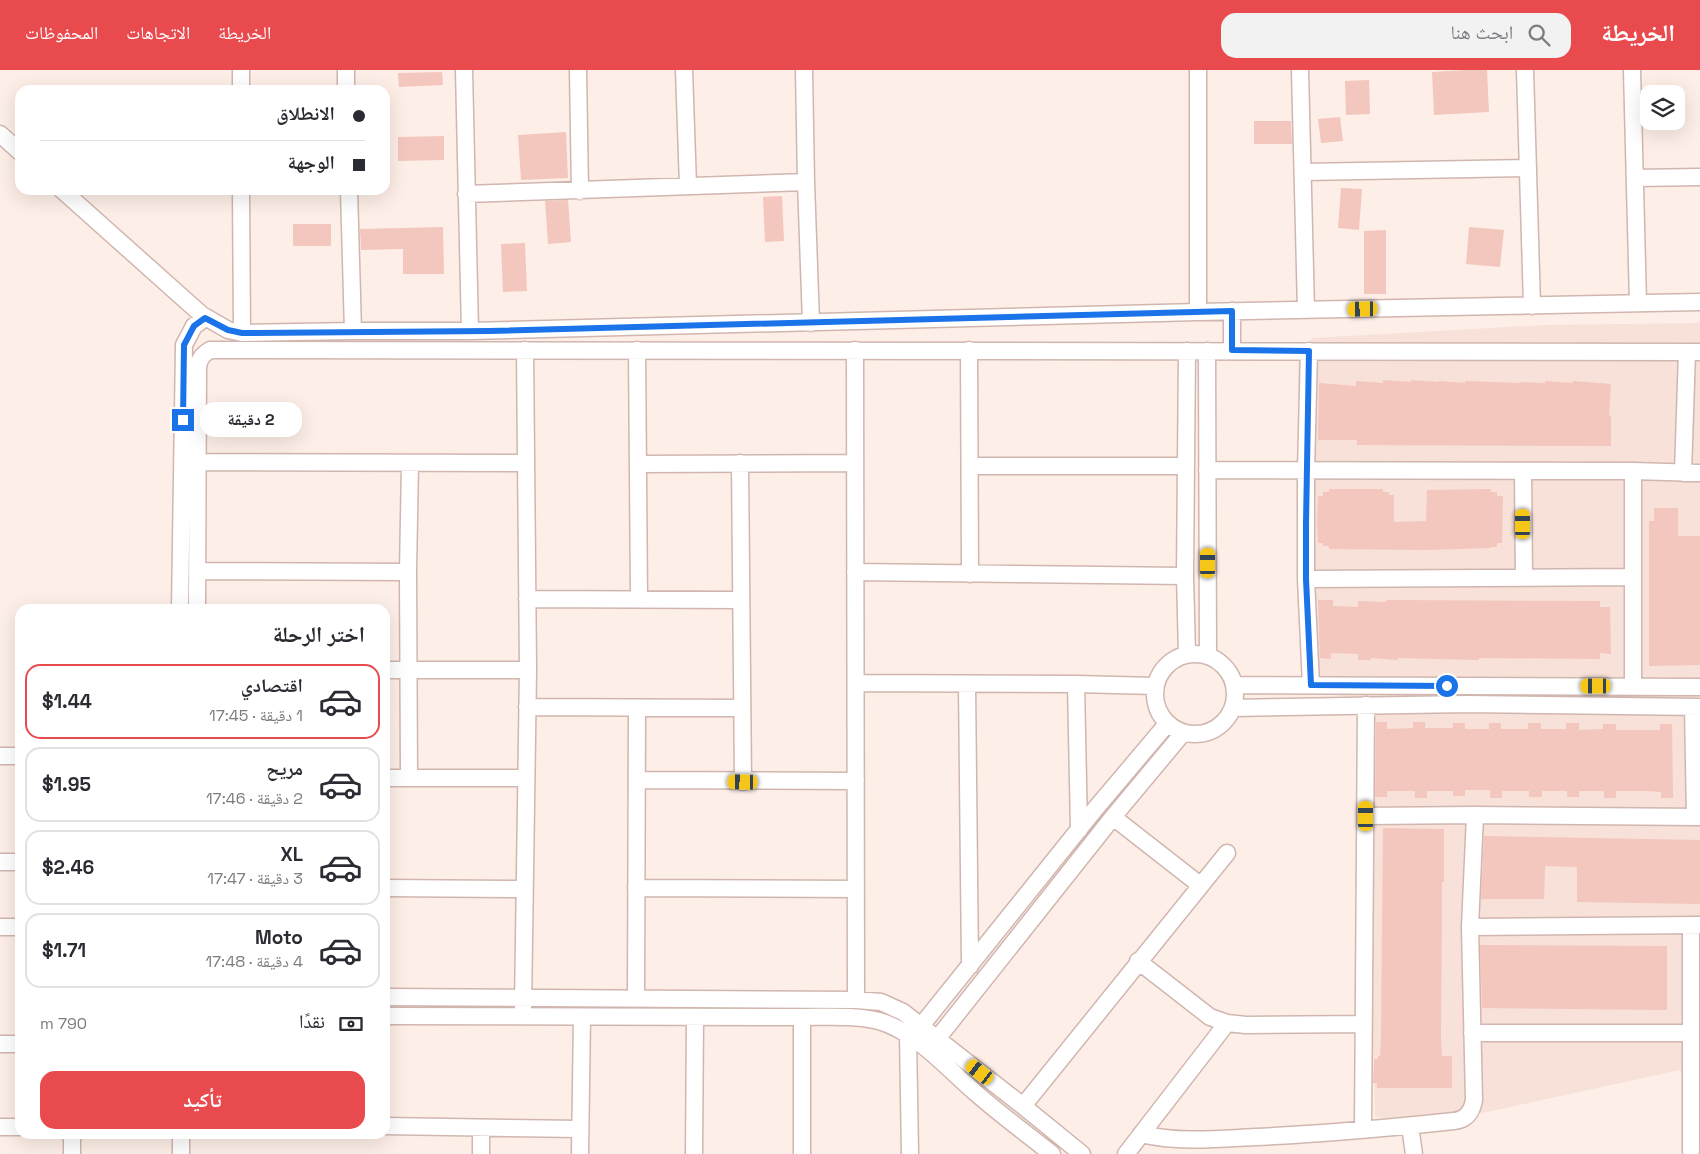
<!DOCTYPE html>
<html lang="ar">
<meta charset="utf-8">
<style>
:root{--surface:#fff;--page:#f2f2f3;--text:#2b2b33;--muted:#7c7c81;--line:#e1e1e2;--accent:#e84a4e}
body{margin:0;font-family:"Space Grotesk","Noto Naskh Arabic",sans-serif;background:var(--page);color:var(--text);direction:rtl;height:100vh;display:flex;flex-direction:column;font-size:19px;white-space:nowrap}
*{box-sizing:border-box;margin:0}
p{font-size:16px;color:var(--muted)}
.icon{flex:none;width:28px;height:28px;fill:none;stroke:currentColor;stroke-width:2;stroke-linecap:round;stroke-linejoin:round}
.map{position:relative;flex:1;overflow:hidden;direction:ltr}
.drawer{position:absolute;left:15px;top:534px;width:375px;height:535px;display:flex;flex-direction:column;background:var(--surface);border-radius:15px;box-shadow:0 5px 20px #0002;direction:rtl}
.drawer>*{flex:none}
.guide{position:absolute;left:15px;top:15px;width:375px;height:110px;border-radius:15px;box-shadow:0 5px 20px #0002;direction:rtl;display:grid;align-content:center;height:110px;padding:0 25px;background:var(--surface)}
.buttons{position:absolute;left:1640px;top:15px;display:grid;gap:10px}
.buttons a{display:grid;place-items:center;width:45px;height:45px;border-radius:10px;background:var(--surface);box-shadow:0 5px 20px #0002;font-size:25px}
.end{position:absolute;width:22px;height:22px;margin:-11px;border:6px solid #1a73e8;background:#fff;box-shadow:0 0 0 2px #fff}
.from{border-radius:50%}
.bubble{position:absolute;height:35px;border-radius:15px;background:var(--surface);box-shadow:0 5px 20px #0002;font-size:16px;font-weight:800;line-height:35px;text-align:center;direction:rtl}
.car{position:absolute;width:15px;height:30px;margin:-15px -8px;border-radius:6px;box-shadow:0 0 4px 1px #0007;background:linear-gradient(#f5c518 24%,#345 0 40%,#f5c518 0 76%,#345 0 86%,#f5c518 0)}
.guide b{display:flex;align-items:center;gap:18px;height:48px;font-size:19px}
.guide b+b{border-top:1px solid var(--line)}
.guide i{width:12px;height:12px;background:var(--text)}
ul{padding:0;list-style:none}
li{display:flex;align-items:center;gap:15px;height:75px;margin:0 10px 8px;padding:0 15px;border:2px solid var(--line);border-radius:15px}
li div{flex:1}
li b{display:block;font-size:19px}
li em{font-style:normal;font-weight:800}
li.current{border-color:var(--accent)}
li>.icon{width:45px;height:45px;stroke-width:1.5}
h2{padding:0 25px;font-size:22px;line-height:60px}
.pay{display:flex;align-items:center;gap:12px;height:55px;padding:0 25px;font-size:19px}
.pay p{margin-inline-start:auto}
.action{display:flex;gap:10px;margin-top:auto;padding:10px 25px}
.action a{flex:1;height:58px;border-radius:15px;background:var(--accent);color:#fff;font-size:20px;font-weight:800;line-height:58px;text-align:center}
header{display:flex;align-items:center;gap:30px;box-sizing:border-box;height:70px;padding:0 25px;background:var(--accent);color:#fff}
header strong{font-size:24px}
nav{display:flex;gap:28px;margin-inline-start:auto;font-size:18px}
.search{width:350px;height:45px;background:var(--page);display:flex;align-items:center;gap:12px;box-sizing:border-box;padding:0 18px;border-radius:15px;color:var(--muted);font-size:19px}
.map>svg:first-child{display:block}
.residential{fill:#f7e1d8}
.building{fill:#f3c6be}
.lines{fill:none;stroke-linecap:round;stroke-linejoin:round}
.minor-casing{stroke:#d1b6af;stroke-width:19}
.minor{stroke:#fff;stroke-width:16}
.route{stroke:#1a73e8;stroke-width:6}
</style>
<header>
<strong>الخريطة</strong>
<div class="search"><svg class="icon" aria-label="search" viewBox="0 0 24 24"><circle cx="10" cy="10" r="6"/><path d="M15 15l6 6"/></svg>ابحث هنا</div>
<nav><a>الخريطة</a><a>الاتجاهات</a><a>المحفوظات</a></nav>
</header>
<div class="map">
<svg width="1700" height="1084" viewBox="0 0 1700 1084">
<rect width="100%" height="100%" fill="#fdefe7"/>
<path class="residential" d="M1700,253V1034L1680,1000L1487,1042L1413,1050L1375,1047L1363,628L1312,623L1301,597L1298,290L1312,268L1545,255Z"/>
<path class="building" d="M1465,0H1487L1489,42L1434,45L1432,2Z
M442,2L443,15L399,17L398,3Z
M1369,10L1370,44L1346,45L1345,11Z
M1340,47L1343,71L1321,73L1318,49Z
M1254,51H1291L1292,74H1254Z
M566,62L568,108L521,110L518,65Z
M444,66V90L398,91V67Z
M1341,118L1362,119L1359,160L1338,158Z
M782,126L784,171L765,172L763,127Z
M568,130L571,172L548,174L545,131Z
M293,154H331V176H293Z
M443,157L444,204H403V179L361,180L360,159Z
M1469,157L1504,160L1500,197L1466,194Z
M1386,160V224H1364V161Z
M525,173L527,221L503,222L501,174Z
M1383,310L1411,312V310L1438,312V311L1465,313V311L1519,313V312L1545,313V311L1573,313V311L1611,314L1609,346H1611V376L1357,375V370H1318L1319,313L1356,316V311L1383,313Z
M1329,419H1383V422H1389V425H1394V452L1426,451L1427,420L1491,419V422H1497V426H1503L1502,473H1497V477H1491V478L1426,480L1329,479V476H1323V473H1318L1317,452L1318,426H1323V422H1329Z
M1654,438H1678V466H1700V595L1649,596V451H1654Z
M1318,530H1333V536L1358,537V531L1386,532V530L1600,531V537H1610L1611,584L1600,583V589L1479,588V590L1398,588V590L1371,588V590H1358V584L1331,583V589L1320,588Z
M1376,652H1387V659L1413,658V652H1425V658H1453V653H1465V659H1489V653H1501V659H1528V653H1541V659H1566V653H1579V660L1603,659V654H1616V660H1660V654H1672L1673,728H1661V722L1648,721H1616V728H1604V721H1579V727H1567V721H1542V727H1529V721H1502V728H1490V720H1465V726H1453V721H1427V728H1415V721H1387V727H1375Z
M1383,758L1444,759V812H1442V844L1441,967L1442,986H1452V1018H1377V1013H1373L1374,989H1378V986H1380L1381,967Z
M1484,766L1700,770V834L1577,832V797L1545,796L1544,829H1481Z
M1480,875L1667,876V940L1482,938Z"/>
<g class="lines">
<defs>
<path id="minor" d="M241,0V20
M346,0V20
M464,0L470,261
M578,0L580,121
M684,0L688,116
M804,0L806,112L811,253
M1198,0V242
M1300,0L1306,240
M1525,0L1532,236
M1632,0L1638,233
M0,64L20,82
M1304,102L1528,98
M1635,108L1700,107
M62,120L202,245L228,260L242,263L353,261H470L1198,242L1700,232
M241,120L242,263
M349,120L353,261
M466,124L806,112
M1232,241V280
M637,280L639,529
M855,280L856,930
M969,280L970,504
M1187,281L1185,506L1187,584
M1207,281L1208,586
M1309,281L1306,400V509L1311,615
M198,392L526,393
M740,393L743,712
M638,394L855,393
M970,396H1186
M1207,400L1633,401L1700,403
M1523,401L1524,507
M1683,403L1687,282
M197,501L408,502
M855,502L1185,506
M1306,509L1632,507
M527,529L741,530
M180,539L184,275L194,256L205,248
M197,539L198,298C199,289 202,285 210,280L1700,282
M1155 624a40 40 0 1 1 80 0a40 40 0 1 1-80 0Z
M385,600H528
M856,613L1076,614L1155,616
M967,614L970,896
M1076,614L1079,760
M1235,615L1700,617
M1633,615V401
M527,637L741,638
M1693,637L1695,747
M1233,638L1467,634L1700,637
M0,686H20
M385,708H526
M409,708L408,502L410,393
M637,710L856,711
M1365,746L1475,745L1700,747
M1113,747L1200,815
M0,792H20
M385,818L524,819
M636,818L856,819
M1691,855V1081
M0,857H20
M1470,857L1700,855
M1138,891L1210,947L1227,953L1246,955L1364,954
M385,927L856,930L881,932L903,942L1023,1036L1082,1084
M636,928L637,638
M523,937L528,600L525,280
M385,946L802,947C827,947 855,945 879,951C915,961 949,1000 977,1024C1001,1045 1027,1064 1052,1084
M802,947V1084
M921,956L1096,738L1167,654
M1472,963H1691
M908,965L910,1084
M937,969L1113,747L1183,663
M0,974H20
M1023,1036L1227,783
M385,1056L580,1059
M1410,1056L1414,1084
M0,1057H20
M481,1058V1084
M1363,1060L1366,635
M181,1064V1084
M1141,1064C1179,1073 1217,1069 1255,1067C1322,1064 1388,1058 1454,1051C1466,1050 1472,1042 1474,1030L1470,857L1475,745
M72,1084V1064
M580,1084L582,947
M694,1084L695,948
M1126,1084L1227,953"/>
</defs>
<use href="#minor" class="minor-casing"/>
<use href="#minor" class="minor"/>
</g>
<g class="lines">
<path class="route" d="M183,350L184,275L194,256L205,248L228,260L242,263L489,261L1232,241V280L1309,281L1306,454V509L1311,615L1447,616"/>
</g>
</svg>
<div class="buttons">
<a><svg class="icon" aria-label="layers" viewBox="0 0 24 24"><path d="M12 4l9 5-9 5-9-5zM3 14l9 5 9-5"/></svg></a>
</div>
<i class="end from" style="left:1447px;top:616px"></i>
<i class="end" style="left:183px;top:350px"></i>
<div class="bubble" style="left:200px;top:332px;width:102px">2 دقيقة</div>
<i class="car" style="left:1363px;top:239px;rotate:269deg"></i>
<i class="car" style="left:1523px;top:454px;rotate:0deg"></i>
<i class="car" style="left:1208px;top:493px;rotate:0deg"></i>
<i class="car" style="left:1596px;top:616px;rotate:270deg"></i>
<i class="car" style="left:743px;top:712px;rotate:271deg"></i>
<i class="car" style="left:1366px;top:746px;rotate:0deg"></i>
<i class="car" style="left:980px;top:1002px;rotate:308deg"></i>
<div class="guide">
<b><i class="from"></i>الانطلاق</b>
<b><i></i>الوجهة</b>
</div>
<section class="drawer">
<h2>اختر الرحلة</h2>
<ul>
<li class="current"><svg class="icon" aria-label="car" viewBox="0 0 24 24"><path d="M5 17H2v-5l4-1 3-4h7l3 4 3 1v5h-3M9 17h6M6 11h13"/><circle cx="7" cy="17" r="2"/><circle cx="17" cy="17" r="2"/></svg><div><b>اقتصادي</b><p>1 دقيقة · 17:45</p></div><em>$1.44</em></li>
<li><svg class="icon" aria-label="car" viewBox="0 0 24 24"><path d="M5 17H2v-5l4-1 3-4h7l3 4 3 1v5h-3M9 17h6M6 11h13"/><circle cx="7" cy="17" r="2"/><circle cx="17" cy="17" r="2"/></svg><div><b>مريح</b><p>2 دقيقة · 17:46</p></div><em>$1.95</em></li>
<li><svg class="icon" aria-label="car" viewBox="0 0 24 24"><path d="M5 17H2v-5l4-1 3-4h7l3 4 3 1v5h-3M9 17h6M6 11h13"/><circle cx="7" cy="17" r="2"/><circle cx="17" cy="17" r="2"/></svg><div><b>XL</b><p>3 دقيقة · 17:47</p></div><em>$2.46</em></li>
<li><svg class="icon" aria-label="car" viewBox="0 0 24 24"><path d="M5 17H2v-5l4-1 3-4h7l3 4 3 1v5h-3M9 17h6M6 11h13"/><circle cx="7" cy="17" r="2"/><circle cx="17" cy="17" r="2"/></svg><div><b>Moto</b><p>4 دقيقة · 17:48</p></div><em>$1.71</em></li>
</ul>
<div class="pay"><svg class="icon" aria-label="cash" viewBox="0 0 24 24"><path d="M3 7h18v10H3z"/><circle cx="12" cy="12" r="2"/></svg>نقدًا<p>790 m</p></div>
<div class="action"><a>تأكيد</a></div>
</section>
</div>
